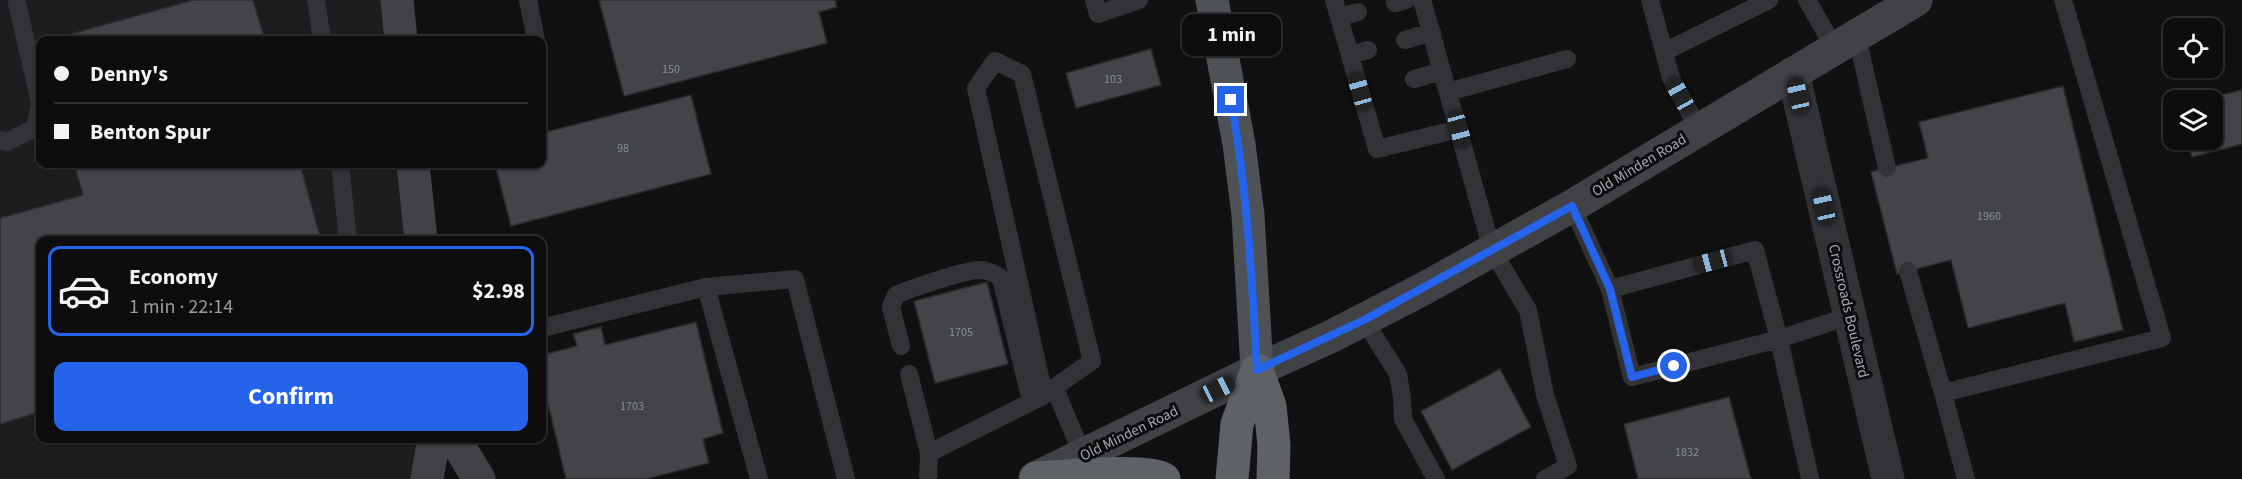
<!DOCTYPE html>
<meta charset="utf-8">
<style>
:root{--surface:#0d0d0e;--page:#161617;--text:#f1f3f6;--muted:#9a9c9e;--line:#2d2d2e;--accent:#2563eb}
body{margin:0;font-family:"Source Sans 3",sans-serif;background:var(--page);color:var(--text);height:100vh;display:flex;flex-direction:column;font-size:22px;white-space:nowrap}
*{box-sizing:border-box;margin:0}
p{font-size:20px;color:var(--muted)}
.icon{flex:none;width:33px;height:33px;fill:none;stroke:currentColor;stroke-width:2;stroke-linecap:round;stroke-linejoin:round}
.map{position:relative;flex:1;overflow:hidden}
.panel{position:absolute;left:36px;top:236px;width:510px;height:207px;display:flex;flex-direction:column;background:var(--surface);border-radius:12px;box-shadow:0 2px 4px #0004,0 0 0 2px var(--line)}
.panel>*{flex:none}
.top-card{position:absolute;left:36px;top:36px;width:510px;height:132px;border-radius:12px;box-shadow:0 2px 4px #0004,0 0 0 2px var(--line);display:grid;align-content:center;height:132px;padding:0 18px;background:var(--surface)}
.buttons{position:absolute;left:2163px;top:18px;display:grid;gap:12px}
.buttons a{display:grid;place-items:center;width:60px;height:60px;border-radius:12px;background:var(--surface);box-shadow:0 2px 4px #0004,0 0 0 2px var(--line);font-size:30px}
.end{position:absolute;width:27px;height:27px;margin:-14px;border:8px solid #2563eb;background:#fff;box-shadow:0 0 0 3px #fff}
.from{border-radius:50%}
.bubble{position:absolute;height:42px;border-radius:12px;background:var(--surface);box-shadow:0 2px 4px #0004,0 0 0 2px var(--line);font-size:20px;font-weight:700;line-height:42px;text-align:center}
.car{position:absolute;width:18px;height:36px;margin:-18px -9px;border-radius:8px;box-shadow:0 0 4px 2px #0007;background:linear-gradient(#222 24%,#8ab4d8 0 40%,#222 0 76%,#8ab4d8 0 86%,#222 0)}
.top-card b{display:flex;align-items:center;gap:21px;height:57px;font-size:22px}
.top-card b+b{border-top:2px solid var(--line)}
.top-card i{width:15px;height:15px;background:var(--text)}
ul{padding:10px 0 0;list-style:none}
li{display:flex;align-items:center;gap:18px;height:90px;margin:0 12px 9px;padding:0 6px;border:3px solid transparent;border-radius:12px}
li div{flex:1}
li b{display:block;font-size:22px}
li em{font-style:normal;font-weight:700}
li.on{border-color:var(--accent)}
li>.icon{width:54px;height:54px;stroke-width:1.5}
.button{display:flex;gap:12px;margin-top:auto;padding:12px 18px}
.button a{flex:1;height:69px;border-radius:12px;background:var(--accent);color:#fff;font-size:24px;font-weight:700;line-height:69px;text-align:center}
.map>svg:first-child{display:block}
.built{fill:#1d1d1f}
.building{fill:#424448;stroke:#2b2b2e;stroke-width:1.5}
.lines{fill:none;stroke-linecap:round;stroke-linejoin:round}
.lane{stroke:#323337;stroke-width:18}
.street{stroke:#323337;stroke-width:33}
.secondary{stroke:#404246;stroke-width:33}
.primary{stroke:#4e5155;stroke-width:33}
.highway{stroke:#5e6267;stroke-width:33}
.route{stroke:#2563eb;stroke-width:8}
.labels{text-anchor:middle;stroke-width:6;stroke-linejoin:round;paint-order:stroke}
.number-label{font-size:12px;fill:#8b9098}
.street-label{font-size:15px;fill:#a3a9b2;stroke:#0c0c0d}
</style>
<div class="map">
<svg width="2242" height="479" viewBox="0 0 2242 479">
<rect width="100%" height="100%" fill="#111112"/>
<path class="built" d="M0,0H398L401,40H40V164H413L421,240H40V438H434L427,479H0Z"/>
<path class="building" d="M193,0H253L265,40H49Z
M599,0H835L837,7L819,12L827,43L624,96Z
M1151,49L1161,85L1076,108L1066,73Z
M2063,86L2123,330L2074,342L2065,303L1968,328L1951,260L1897,274L1871,172L1928,158L1919,122Z
M2242,90V144L2192,157L2187,140H2212V100H2200Z
M691,95L711,174L511,226L495,164H542V133Z
M74,164H300L321,240H40V412L0,424V218L83,195Z
M987,282L1008,364L935,383L914,301Z
M696,322L723,433L703,439L709,463L646,479H566L542,379V355L577,346L573,334L601,327L605,345Z
M1500,369L1531,427L1452,470L1421,411Z
M1729,397L1751,479H1638L1624,424Z"/>
<g class="lines">
<path class="lane" d="M316,0L322,40
M528,0L536,40
M1094,0L1098,14L1139,0
M1334,0L1377,149L1459,129
M1422,0L1492,250L1528,310L1545,395L1568,466L1545,479
M1650,0L1671,78L1699,130
M1807,0L1835,49
M17,3L40,103
M1395,3L1406,0
M1339,17L1358,12
M1857,37L1887,168
M1405,40L1432,32
M1664,52L1769,0
M1350,55L1368,50
M995,61L1022,74L1092,361L1044,395L976,88Z
M1414,79L1442,71
M1448,92L1567,59
M0,140L7,142L35,128L40,104
M340,164L348,240
M1572,206L1610,289L1755,250L1779,339L1810,479
M1908,271L1943,393
M706,287L759,479
M1610,289L1632,377L1779,339L1850,316
M1364,320L1398,374L1402,397L1403,419L1436,479
M542,328L706,287L795,279L846,479
M901,346L891,307L896,295C909,289 965,270 979,270C988,270 994,273 1001,278L1031,401
M909,374L929,453
M1055,389L1083,456
M928,479L929,453L1043,396
M1966,479L1943,393L2162,338L2063,0"/>
<path class="street" d="M1793,73L1888,479"/>
<path class="secondary" d="M397,0L401,40
M413,164L421,240
M454,438L479,479
M1035,478L1257,370L1330,337L1423,289L1572,206L1916,0
M427,479L434,438"/>
<path class="primary" d="M1212,0L1239,144L1248,215L1257,370"/>
<path class="highway" d="M1257,370L1270,406L1274,445L1273,479
M1036,478C1064,477 1143,468 1164,479
M1232,479L1237,424L1257,370"/>
</g>
<g class="lines">
<path class="route" d="M1231,100C1247,189 1252,279 1257,370L1364,320L1572,206L1610,289L1632,377L1674,366"/>
</g>
<g class="labels">
<g class="number-label">
<text x="671" y="73">150</text>
<text x="1113" y="83">103</text>
<text x="623" y="152">98</text>
<text x="1989" y="220">1960</text>
<text x="961" y="336">1705</text>
<text x="632" y="410">1703</text>
<text x="1687" y="456">1832</text>
</g>
<g class="street-label">
<text transform="translate(1639 165) rotate(-31)" y="5">Old Minden Road</text>
<text transform="translate(1849 311) rotate(77)" y="5">Crossroads Boulevard</text>
<text transform="translate(1129 433) rotate(-26)" y="5">Old Minden Road</text>
</g>
</g>
</svg>
<div class="buttons">
<a><svg class="icon" aria-label="locate" viewBox="0 0 24 24"><circle cx="12" cy="12" r="6"/><path d="M12 2v4M12 18v4M2 12h4M18 12h4"/></svg></a>
<a><svg class="icon" aria-label="layers" viewBox="0 0 24 24"><path d="M12 4l9 5-9 5-9-5zM3 14l9 5 9-5"/></svg></a>
</div>
<i class="end from" style="left:1674px;top:366px"></i>
<i class="end" style="left:1231px;top:100px"></i>
<div class="bubble" style="left:1182px;top:14px;width:99px">1 min</div>
<i class="car" style="left:1360px;top:91px;rotate:344deg"></i>
<i class="car" style="left:1680px;top:95px;rotate:331deg"></i>
<i class="car" style="left:1798px;top:95px;rotate:347deg"></i>
<i class="car" style="left:1459px;top:129px;rotate:165deg"></i>
<i class="car" style="left:1824px;top:206px;rotate:347deg"></i>
<i class="car" style="left:1713px;top:261px;rotate:255deg"></i>
<i class="car" style="left:1218px;top:389px;rotate:64deg"></i>
<div class="top-card">
<b><i class="from"></i>Denny's</b>
<b><i></i>Benton Spur</b>
</div>
<section class="panel">
<ul>
<li class="on"><svg class="icon" aria-label="car" viewBox="0 0 24 24"><path d="M5 17H2v-5l4-1 3-4h7l3 4 3 1v5h-3M9 17h6M6 11h13"/><circle cx="7" cy="17" r="2"/><circle cx="17" cy="17" r="2"/></svg><div><b>Economy</b><p>1 min · 22:14</p></div><em>$2.98</em></li>
</ul>
<div class="button"><a>Confirm</a></div>
</section>
</div>
